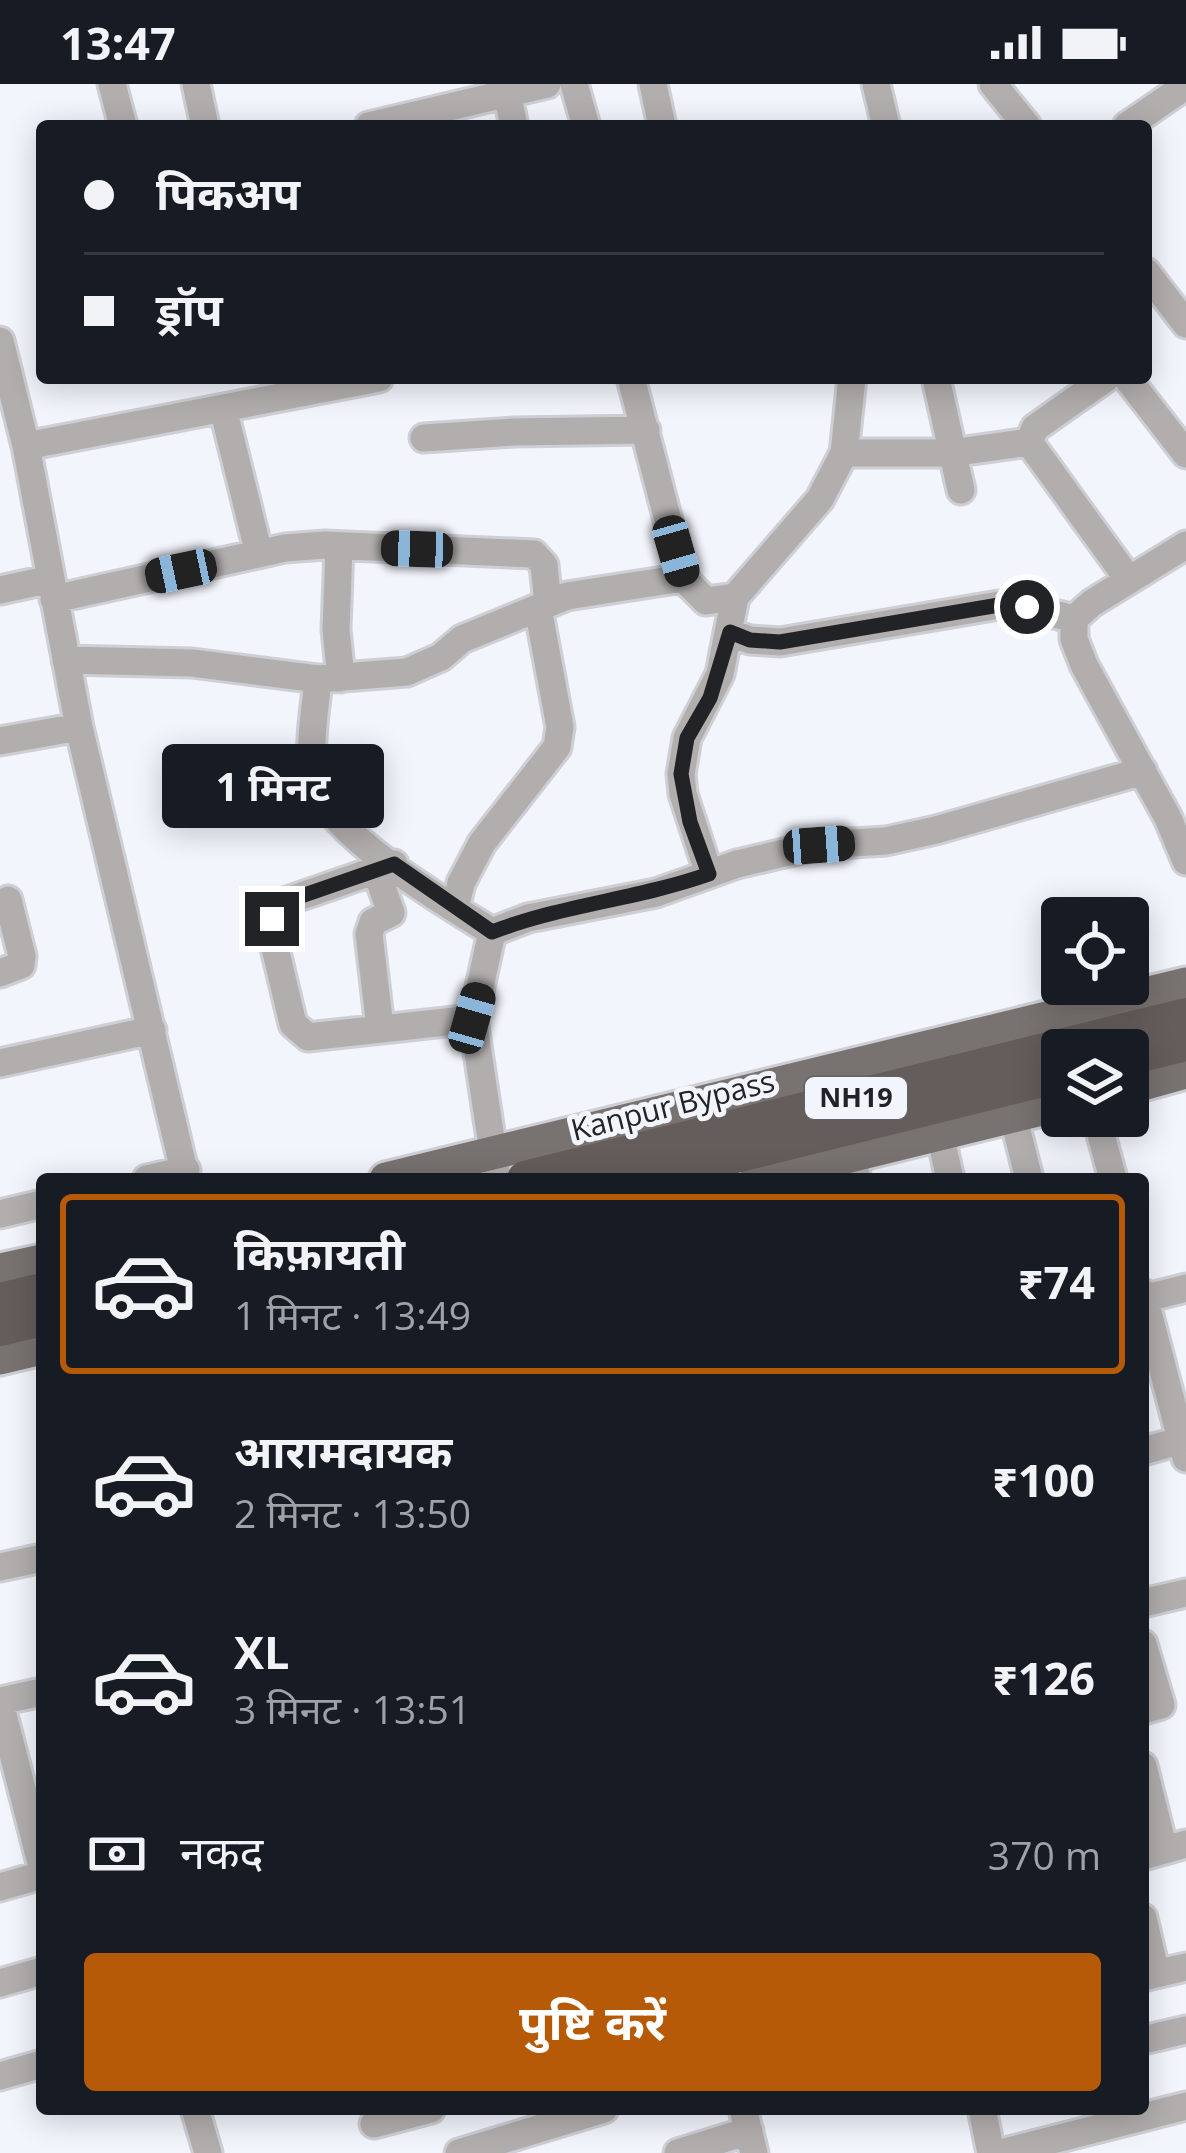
<!DOCTYPE html>
<html lang="hi">
<meta charset="utf-8">
<style>
:root{--surface:#171b24;--page:#20242c;--text:#f1f3f6;--muted:#9ea1a6;--line:#363941;--accent:#b75a07}
body{margin:0;font-family:"Open Sans","Noto Sans Devanagari",sans-serif;background:var(--page);color:var(--text);height:100vh;display:flex;flex-direction:column;font-size:45px;white-space:nowrap}
*{box-sizing:border-box;margin:0}
p{font-size:39px;color:var(--muted)}
.icon{flex:none;width:66px;height:66px;fill:none;stroke:currentColor;stroke-width:2;stroke-linecap:round;stroke-linejoin:round}
.map{position:relative;flex:1;overflow:hidden}
.details{position:absolute;left:36px;top:1089px;width:1113px;height:942px;display:flex;flex-direction:column;background:var(--surface);border-radius:12px;box-shadow:0 6px 30px #0003}
.details>*{flex:none}
.hud{position:absolute;left:36px;top:36px;width:1116px;height:264px;border-radius:12px;box-shadow:0 6px 30px #0003;display:grid;align-content:center;height:264px;padding:0 48px;background:var(--surface)}
.tools{position:absolute;left:1041px;top:813px;display:grid;gap:24px}
.tools a{display:grid;place-items:center;width:108px;height:108px;border-radius:12px;background:var(--surface);box-shadow:0 6px 30px #0003;font-size:60px}
.end{position:absolute;width:54px;height:54px;margin:-27px;border:15px solid #222326;background:#fff;box-shadow:0 0 0 6px #fff}
.from{border-radius:50%}
.bubble{position:absolute;height:84px;border-radius:12px;background:var(--surface);box-shadow:0 6px 30px #0003;font-size:39px;font-weight:700;line-height:84px;text-align:center}
.car{position:absolute;width:36px;height:72px;margin:-36px -18px;border-radius:15px;box-shadow:0 0 9px 3px #0007;background:linear-gradient(#222 24%,#8ab4d8 0 40%,#222 0 76%,#8ab4d8 0 86%,#222 0)}
.hud b{display:flex;align-items:center;gap:42px;height:114px;font-size:45px}
.hud b+b{border-top:3px solid var(--line)}
.hud i{width:30px;height:30px;background:var(--text)}
ul{padding:21px 0 0;list-style:none}
li{display:flex;align-items:center;gap:36px;height:180px;margin:0 24px 18px;padding:0 24px;border:6px solid transparent;border-radius:12px}
li div{flex:1}
li b{display:block;font-size:45px}
li em{font-style:normal;font-weight:700}
li.on{border-color:var(--accent)}
li>.icon{width:108px;height:108px;stroke-width:1.5}
.pay{display:flex;align-items:center;gap:30px;height:132px;padding:0 48px;font-size:45px}
.pay p{margin-inline-start:auto}
.cta{display:flex;gap:24px;margin-top:auto;padding:24px 48px}
.cta a{flex:1;height:138px;border-radius:12px;background:var(--accent);color:#fff;font-size:48px;font-weight:700;line-height:138px;text-align:center}
.status{display:flex;justify-content:space-between;align-items:center;height:84px;padding:0 60px;background:var(--surface);direction:ltr}
.status svg{height:33px;fill:currentColor}
.map>svg:first-child{display:block}
.lines{fill:none;stroke-linecap:round;stroke-linejoin:round}
.minor-casing{stroke:#cdcfd5;stroke-width:33}
.major-casing{stroke:#cdcfd5;stroke-width:39}
.highway-casing{stroke:#cdcfd5;stroke-width:42}
.minor{stroke:#b1aead;stroke-width:27}
.major{stroke:#787270;stroke-width:33}
.highway{stroke:#645d5b;stroke-width:36}
.route{stroke:#222326;stroke-width:15}
.labels{text-anchor:middle;stroke-width:10;stroke-linejoin:round;paint-order:stroke}
.shield{fill:#f2f5fc;stroke:#606266;stroke-width:3}
.shield-label{font-size:27px;font-weight:bold;fill:#222326}
.street-label{font-size:30px;fill:#222326;stroke:#f2f5fc}
</style>
<div class="status"><b>13:47</b><svg viewBox="0 0 49 12"><path d="M0 12V9h3v3zM5 12V6h3v6zM10 12V3h3v9zM15 12V0h3v12zM26 1h20v11H26zM47 4h2v5h-2z"/></svg></div>
<div class="map">
<svg width="1186" height="2069" viewBox="0 0 1186 2069">
<rect width="100%" height="100%" fill="#f2f5fc"/>
<g class="lines">
<defs>
<path id="minor" d="M112,0L123,42
M196,0L205,42
M574,0L586,42
M653,0L662,42
M876,0L886,42
M993,0L1027,42
M507,9L514,42
M369,42L547,0
M1127,42L1181,5
M1146,188L1186,240
M0,257L26,362L79,643L186,1095
M631,294L683,494L706,517L735,513
M936,294L961,406
M1106,294L1035,344L1029,358L1129,496
M1127,294L1186,370
M223,324L259,470
M424,354L514,348L646,346
M26,362L379,294
M844,369H951L1029,358
M1186,461L1092,519L1074,535V555L1084,581L1168,734L1186,777
M339,462L336,546L341,594
M0,506L51,495
M54,515L285,464L325,461L534,470L544,481L548,520
M730,549L750,556L780,558L999,521L1027,523L1074,535
M66,576L192,579L318,595L407,588L441,573L462,555L567,512L683,494
M318,595C315,629 305,675 319,707C337,755 447,820 492,848
M0,657L79,643
M394,780L284,818L272,834L271,847L293,940L308,953L473,935
M376,786L391,829L373,838L369,850L380,944
M709,790L683,710L681,690L687,654L720,590L735,513L820,415L844,369L852,294
M455,825L461,799L482,759L557,663L560,643L538,524
M0,889L21,881L22,872L8,816
M0,979L152,946
M1013,1031L1029,1095
M1096,1032L1113,1095
M940,1050L950,1095
M851,1071L857,1095
M147,1095L186,1086
M497,1095L473,935L492,848L528,834L656,809L737,780L819,761L886,757L936,746L1143,687
M0,1130L42,1120
M1143,1209L1186,1374
M1143,1215L1186,1204
M1143,1367L1186,1355
M0,1483L42,1474
M1143,1519L1186,1509
M1143,1560L1161,1621L1143,1626
M0,1617L42,1608
M0,1619L42,1783
M1143,1682L1164,1766
M1143,1772L1186,1760
M0,1803L42,1791
M1143,1834L1156,1890
M1143,1893L1186,1883
M0,1899L42,1887
M1143,1956L1186,1946
M0,1992L42,1980
M195,2025L208,2069
M743,2025L754,2069
M982,2025L991,2069
M374,2040L431,2025
M459,2069L604,2025
M678,2069L749,2047
M1001,2069L1186,2022"/>
<path id="major" d="M1128,1004L1186,988
M386,1095L1186,900
M756,1095L1062,1020
M0,1186L42,1177
M0,1274L42,1264"/>
<path id="highway" d="M1128,973L1186,959
M525,1095L1186,932
M639,1095L1062,990
M0,1217L42,1207
M0,1244L42,1234"/>
</defs>
<use href="#minor" class="minor-casing"/>
<use href="#major" class="major-casing"/>
<use href="#highway" class="highway-casing"/>
<use href="#minor" class="minor"/>
<use href="#major" class="major"/>
<use href="#highway" class="highway"/>
</g>
<g class="lines">
<path class="route" d="M272,835L284,818L394,780L492,848C562,821 638,815 709,790L690,738L681,690L687,654L710,614L730,548L750,556L780,558L999,521L1027,523"/>
</g>
<g class="labels">
<rect class="shield" x="805" y="993" width="102" height="42" rx="9"/>
<g class="shield-label">
<text x="856" y="1023">NH19</text>
</g>
<g class="street-label">
<text transform="translate(673 1022) rotate(-14)" y="10">Kanpur Bypass</text>
</g>
</g>
</svg>
<div class="tools">
<a><svg class="icon" aria-label="locate" viewBox="0 0 24 24"><circle cx="12" cy="12" r="6"/><path d="M12 2v4M12 18v4M2 12h4M18 12h4"/></svg></a>
<a><svg class="icon" aria-label="layers" viewBox="0 0 24 24"><path d="M12 4l9 5-9 5-9-5zM3 14l9 5 9-5"/></svg></a>
</div>
<i class="end from" style="left:1027px;top:523px"></i>
<i class="end" style="left:272px;top:835px"></i>
<div class="bubble" style="left:162px;top:660px;width:222px">1 मिनट</div>
<i class="car" style="left:417px;top:465px;rotate:272deg"></i>
<i class="car" style="left:676px;top:467px;rotate:164deg"></i>
<i class="car" style="left:181px;top:487px;rotate:258deg"></i>
<i class="car" style="left:819px;top:761px;rotate:86deg"></i>
<i class="car" style="left:472px;top:934px;rotate:16deg"></i>
<div class="hud">
<b><i class="from"></i>पिकअप</b>
<b><i></i>ड्रॉप</b>
</div>
<section class="details">
<ul>
<li class="on"><svg class="icon" aria-label="car" viewBox="0 0 24 24"><path d="M5 17H2v-5l4-1 3-4h7l3 4 3 1v5h-3M9 17h6M6 11h13"/><circle cx="7" cy="17" r="2"/><circle cx="17" cy="17" r="2"/></svg><div><b>किफ़ायती</b><p>1 मिनट · 13:49</p></div><em>₹74</em></li>
<li><svg class="icon" aria-label="car" viewBox="0 0 24 24"><path d="M5 17H2v-5l4-1 3-4h7l3 4 3 1v5h-3M9 17h6M6 11h13"/><circle cx="7" cy="17" r="2"/><circle cx="17" cy="17" r="2"/></svg><div><b>आरामदायक</b><p>2 मिनट · 13:50</p></div><em>₹100</em></li>
<li><svg class="icon" aria-label="car" viewBox="0 0 24 24"><path d="M5 17H2v-5l4-1 3-4h7l3 4 3 1v5h-3M9 17h6M6 11h13"/><circle cx="7" cy="17" r="2"/><circle cx="17" cy="17" r="2"/></svg><div><b>XL</b><p>3 मिनट · 13:51</p></div><em>₹126</em></li>
</ul>
<div class="pay"><svg class="icon" aria-label="cash" viewBox="0 0 24 24"><path d="M3 7h18v10H3z"/><circle cx="12" cy="12" r="2"/></svg>नकद<p>370 m</p></div>
<div class="cta"><a>पुष्टि करें</a></div>
</section>
</div>
